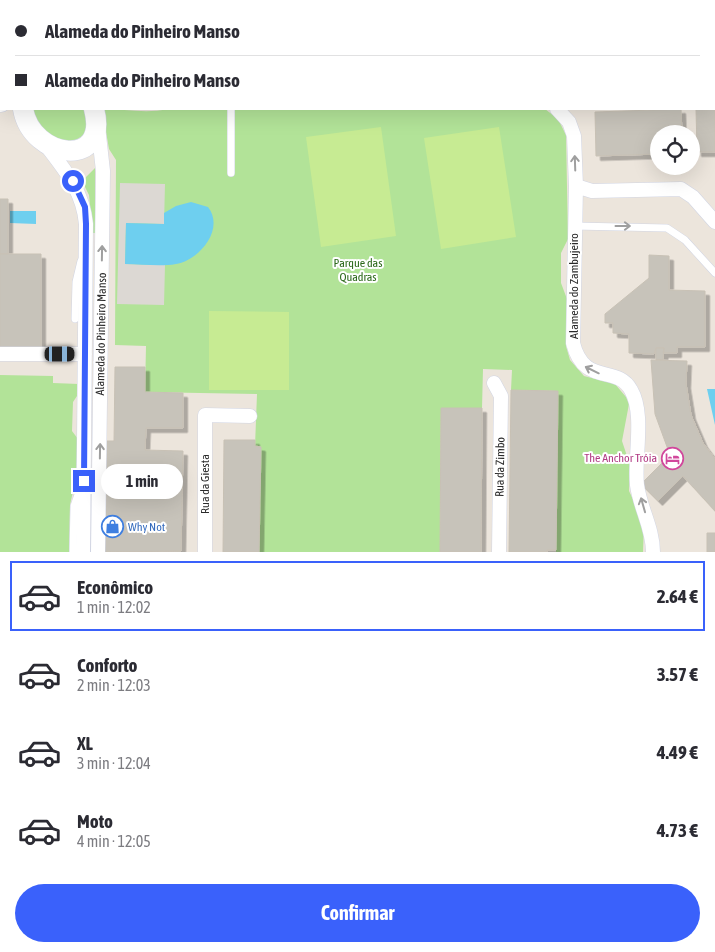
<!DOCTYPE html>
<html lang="pt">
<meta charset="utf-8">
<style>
:root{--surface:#fff;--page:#f7f7f7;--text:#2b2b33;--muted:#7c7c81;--line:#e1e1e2;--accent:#3a61fb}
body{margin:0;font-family:"Asap Condensed",sans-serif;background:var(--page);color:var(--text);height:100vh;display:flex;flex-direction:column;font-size:19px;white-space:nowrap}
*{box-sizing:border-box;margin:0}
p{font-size:16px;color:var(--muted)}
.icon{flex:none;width:28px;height:28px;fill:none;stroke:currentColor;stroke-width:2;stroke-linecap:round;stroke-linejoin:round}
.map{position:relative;height:552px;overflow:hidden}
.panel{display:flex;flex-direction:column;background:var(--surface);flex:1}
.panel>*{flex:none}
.hud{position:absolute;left:0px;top:0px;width:715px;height:110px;box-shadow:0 5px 20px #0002;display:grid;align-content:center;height:110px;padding:0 15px;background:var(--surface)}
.buttons{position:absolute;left:650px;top:125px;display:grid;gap:10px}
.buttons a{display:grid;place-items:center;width:50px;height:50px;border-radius:50%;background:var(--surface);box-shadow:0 5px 20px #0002;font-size:25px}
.end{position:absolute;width:22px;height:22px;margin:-11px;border:6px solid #3a61fb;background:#fff;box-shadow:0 0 0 2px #fff}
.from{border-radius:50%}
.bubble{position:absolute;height:35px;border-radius:18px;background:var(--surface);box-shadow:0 5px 20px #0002;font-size:16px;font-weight:700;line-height:35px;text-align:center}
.car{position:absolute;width:15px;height:30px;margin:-15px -8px;border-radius:6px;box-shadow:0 0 4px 1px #0007;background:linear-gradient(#222 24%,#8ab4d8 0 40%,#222 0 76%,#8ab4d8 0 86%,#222 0)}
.hud b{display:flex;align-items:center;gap:18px;height:48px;font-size:19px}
.hud b+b{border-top:1px solid var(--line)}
.hud i{width:12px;height:12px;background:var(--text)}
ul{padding:9px 0 0;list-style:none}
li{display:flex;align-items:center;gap:15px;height:70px;margin:0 10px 8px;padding:0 5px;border:2px solid transparent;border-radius:0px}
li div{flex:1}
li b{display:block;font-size:19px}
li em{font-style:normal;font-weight:700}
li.current{border-color:var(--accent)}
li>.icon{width:45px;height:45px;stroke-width:1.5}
.cta{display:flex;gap:10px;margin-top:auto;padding:10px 15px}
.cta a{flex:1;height:58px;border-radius:30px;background:var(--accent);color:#fff;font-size:20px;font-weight:700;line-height:58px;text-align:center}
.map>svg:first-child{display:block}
.green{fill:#b2e398}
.pitch{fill:#c7eb93}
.plaza{fill:#dcd8d3}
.water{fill:#6ecfef}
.building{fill:#c7c3ba;stroke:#c8c1b5;filter:url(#shadow)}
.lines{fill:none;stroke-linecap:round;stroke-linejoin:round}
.service-casing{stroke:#d1d5e3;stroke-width:8}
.minor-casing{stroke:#d1d5e3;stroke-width:15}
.secondary-casing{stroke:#d1d5e3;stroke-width:21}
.service{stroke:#fff;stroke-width:7}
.minor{stroke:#fff;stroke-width:14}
.secondary{stroke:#fff;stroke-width:20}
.oneway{stroke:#9f9f9f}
.route{stroke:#3a61fb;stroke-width:6}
.labels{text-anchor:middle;stroke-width:4;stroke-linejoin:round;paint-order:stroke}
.park-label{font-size:12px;fill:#2b6819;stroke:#fff}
.street-label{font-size:12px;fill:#2a2a2a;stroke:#fff}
.hotel-label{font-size:12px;fill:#b23c85;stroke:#fff;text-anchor:end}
.shop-label{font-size:12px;fill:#366cbe;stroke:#fff;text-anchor:start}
</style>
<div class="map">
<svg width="715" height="552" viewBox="0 0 715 552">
<defs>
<filter id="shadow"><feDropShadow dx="4.5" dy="4.5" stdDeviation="0" flood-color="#0004"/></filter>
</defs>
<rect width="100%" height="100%" fill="#ece5dc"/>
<path class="green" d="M575,0H715V93L714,1Z
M30,109H85L87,133L69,145L44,133Z
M102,109C125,109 146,114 168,109H545L558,119L566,135L568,239L561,253V283L567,299L566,346L570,360L584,376L615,384L626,397L629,404L622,441L630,465L629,491L644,522L643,552H556L558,391L511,390L512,370L483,369L482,408H441L440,552H259L261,447L255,446L257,394L145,392L146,346L115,345L116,160L109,149Z
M95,168V233H93L89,195L82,181Z
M0,375L53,376V383L79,384V393L73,402L72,431L78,439L76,478L70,505L69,552H0Z"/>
<path class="pitch" d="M381,127L396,236L321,247L306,137Z
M499,127L516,237L441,249L424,138Z
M209,311L289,312V390H209Z"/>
<path class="plaza" d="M120,183L165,184L164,224L126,223L125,264L165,265L164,305L117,304Z"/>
<path class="water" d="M191,202L208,207C225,229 200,260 176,264C160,267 141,264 125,264L126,223L164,224V213L176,206Z
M10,211H36V224L10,223Z
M707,389H715V425Z"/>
<path class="building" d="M155,0H211V1H155Z
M276,0H334L276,1Z
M342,0H374L342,1Z
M681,109L682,134H659V154L596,156L595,112Z
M696,109H715V152H697Z
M0,199H8V254H0Z
M0,254H41V347H0Z
M649,255L669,256V290L705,291V347H677V353H663L664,348H656L654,354L629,353V334L613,333V323H605V314L649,278Z
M656,348H664L663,360H656Z
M651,360L687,361L686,384L691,415L703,443L715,459V511L683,476L658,501L641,484L670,455L655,414Z
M115,367H145V392L183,393V428H146L145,450L183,451L181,551L105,552L107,441H114Z
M511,390L558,391L556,550H547V552H509Z
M441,408H482L481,552H440Z
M224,440H255V446L261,447L259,552H223Z
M707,533H715V552H707Z"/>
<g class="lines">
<defs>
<path id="service" d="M231,173V109
M574,226L667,228L685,240L715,273
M75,319L76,282L81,261
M73,552L74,506L80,489"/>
<path id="minor" d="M400,0L401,1
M0,33H1
M557,109L569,122L574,136L576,186L573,343C584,387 617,364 631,390C645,414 634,457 637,485C640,508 653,528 653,552
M98,126L103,171L98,552
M45,144C65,170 83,191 86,224L83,552
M576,186L592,191L681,189L693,197L715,222
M0,354H85
M494,383L501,396L499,552
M205,552V415L250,416"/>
<path id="secondary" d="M0,82L1,81
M0,102H1
M23,109C32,160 110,169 94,109"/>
</defs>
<use href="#service" class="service-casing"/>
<use href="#minor" class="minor-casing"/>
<use href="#secondary" class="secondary-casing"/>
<use href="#service" class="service"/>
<use href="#minor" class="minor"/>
<use href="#secondary" class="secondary"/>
</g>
<defs><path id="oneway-shaft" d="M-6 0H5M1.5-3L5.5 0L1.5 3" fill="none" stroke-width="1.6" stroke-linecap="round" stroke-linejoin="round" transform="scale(1.25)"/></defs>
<g class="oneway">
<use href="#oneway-shaft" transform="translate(575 163) rotate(-92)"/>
<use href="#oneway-shaft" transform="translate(623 226)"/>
<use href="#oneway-shaft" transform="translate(102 253) rotate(-89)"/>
<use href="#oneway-shaft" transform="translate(592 370) rotate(-154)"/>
<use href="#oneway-shaft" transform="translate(100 451) rotate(-89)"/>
<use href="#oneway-shaft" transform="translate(643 505) rotate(-106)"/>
</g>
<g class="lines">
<path class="route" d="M73,181L85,207L86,224L84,481"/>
</g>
<defs>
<symbol id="hotel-ring" viewBox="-11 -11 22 22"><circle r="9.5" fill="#fff" stroke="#d1479c" stroke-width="1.5"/><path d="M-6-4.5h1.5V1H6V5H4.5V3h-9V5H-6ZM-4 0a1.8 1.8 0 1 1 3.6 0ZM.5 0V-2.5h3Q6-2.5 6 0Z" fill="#d1479c"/></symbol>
<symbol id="shop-ring" viewBox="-11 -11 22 22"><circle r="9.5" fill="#fff" stroke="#3f7fe0" stroke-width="1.5"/><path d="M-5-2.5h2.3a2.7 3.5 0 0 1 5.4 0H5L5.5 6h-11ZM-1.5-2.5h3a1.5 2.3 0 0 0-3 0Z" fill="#3f7fe0"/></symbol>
</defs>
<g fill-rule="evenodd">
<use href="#hotel-ring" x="660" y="446" width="25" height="25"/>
<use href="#shop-ring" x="100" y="514" width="25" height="25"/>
</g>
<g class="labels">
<g class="park-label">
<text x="358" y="267">Parque das<tspan x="358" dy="14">Quadras</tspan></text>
</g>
<g class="street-label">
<text transform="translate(574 286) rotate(-90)" y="4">Alameda do Zambujeiro</text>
<text transform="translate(101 334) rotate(-89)" y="4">Alameda do Pinheiro Manso</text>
<text transform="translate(500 467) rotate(-89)" y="4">Rua da Zimbo</text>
<text transform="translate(205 484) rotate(-90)" y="4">Rua da Giesta</text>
</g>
<g class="hotel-label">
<text x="657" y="462">The Anchor Tróia</text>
</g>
<g class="shop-label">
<text x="128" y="531">Why Not</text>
</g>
</g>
</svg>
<div class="buttons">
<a><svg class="icon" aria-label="locate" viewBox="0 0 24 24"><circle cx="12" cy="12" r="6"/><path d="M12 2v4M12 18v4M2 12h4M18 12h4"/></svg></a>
</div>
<i class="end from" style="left:73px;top:181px"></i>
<i class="end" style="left:84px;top:481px"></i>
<div class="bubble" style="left:101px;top:464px;width:82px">1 min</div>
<i class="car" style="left:60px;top:354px;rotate:90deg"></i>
<div class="hud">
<b><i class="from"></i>Alameda do Pinheiro Manso</b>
<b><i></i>Alameda do Pinheiro Manso</b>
</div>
</div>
<section class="panel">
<ul>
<li class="current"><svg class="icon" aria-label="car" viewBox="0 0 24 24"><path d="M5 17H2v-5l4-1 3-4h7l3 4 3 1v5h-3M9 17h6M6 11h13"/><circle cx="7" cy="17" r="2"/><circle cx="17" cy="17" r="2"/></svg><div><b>Econômico</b><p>1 min · 12:02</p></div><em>2.64 €</em></li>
<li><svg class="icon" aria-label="car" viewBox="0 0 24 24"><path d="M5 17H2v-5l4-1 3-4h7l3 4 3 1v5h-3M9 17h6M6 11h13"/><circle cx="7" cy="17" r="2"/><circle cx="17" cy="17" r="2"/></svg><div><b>Conforto</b><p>2 min · 12:03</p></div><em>3.57 €</em></li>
<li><svg class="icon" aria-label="car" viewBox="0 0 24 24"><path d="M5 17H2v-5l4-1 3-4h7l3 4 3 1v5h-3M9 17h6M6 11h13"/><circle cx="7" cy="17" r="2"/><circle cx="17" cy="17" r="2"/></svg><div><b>XL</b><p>3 min · 12:04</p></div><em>4.49 €</em></li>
<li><svg class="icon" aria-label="car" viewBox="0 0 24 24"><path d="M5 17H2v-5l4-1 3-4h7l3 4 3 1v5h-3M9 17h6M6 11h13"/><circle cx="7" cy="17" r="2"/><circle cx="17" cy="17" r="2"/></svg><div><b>Moto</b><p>4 min · 12:05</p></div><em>4.73 €</em></li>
</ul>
<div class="cta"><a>Confirmar</a></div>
</section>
